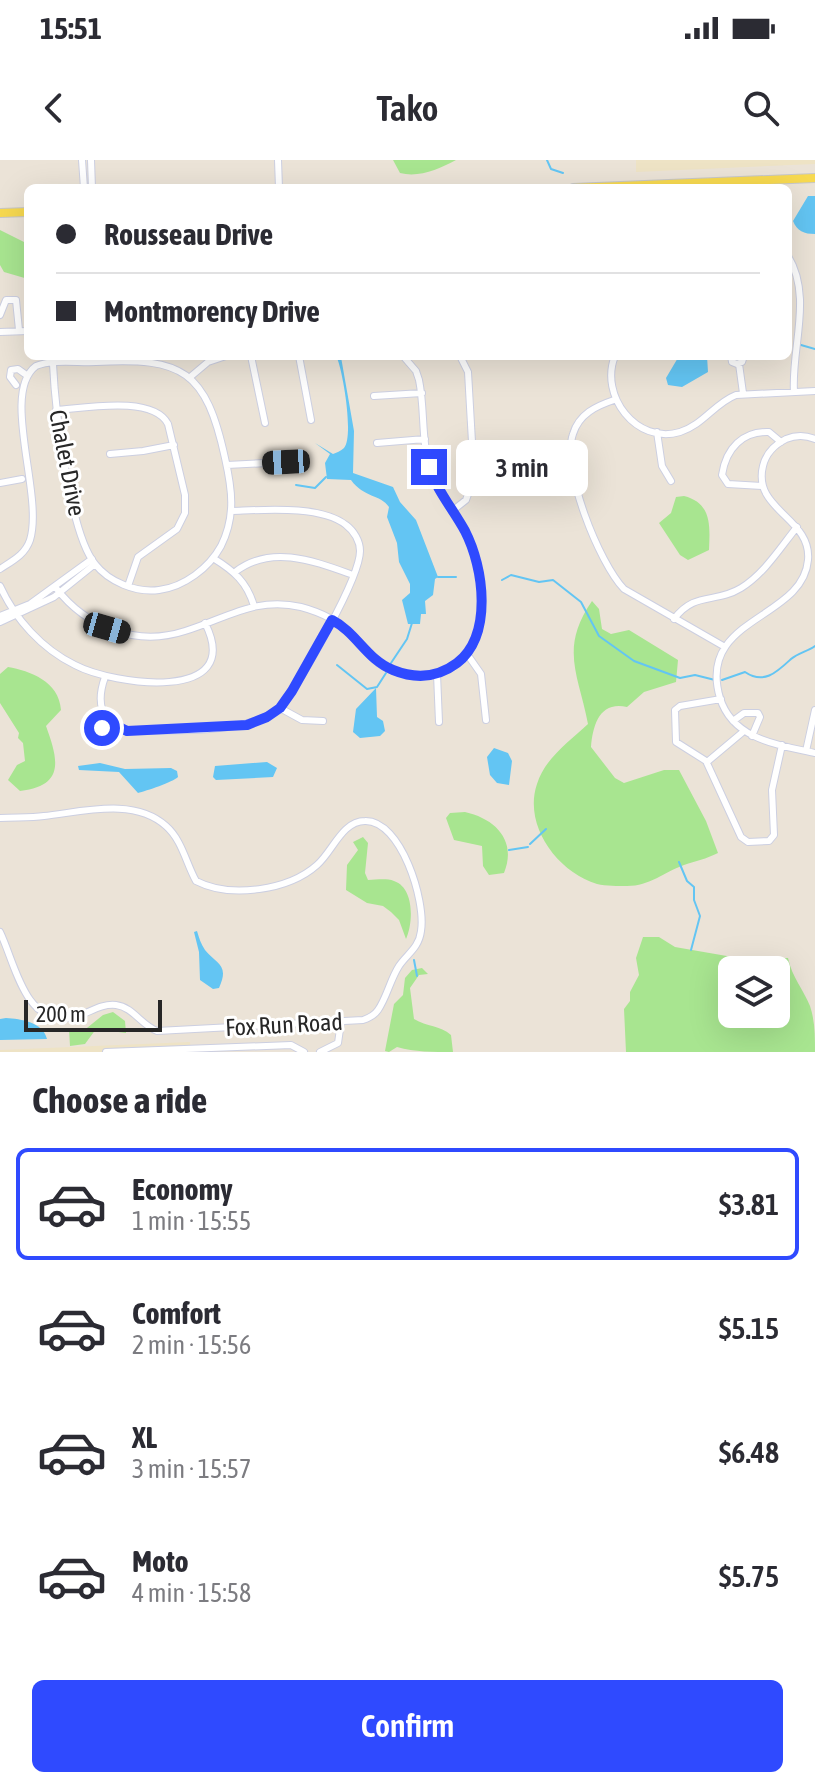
<!DOCTYPE html>
<meta charset="utf-8">
<style>
:root{--surface:#fff;--page:#f2f2f3;--text:#2b2b33;--muted:#7c7c81;--line:#e1e1e2;--accent:#2f4aff}
body{margin:0;font-family:"Asap Condensed",sans-serif;background:var(--page);color:var(--text);height:100vh;display:flex;flex-direction:column;font-size:30px;white-space:nowrap}
*{box-sizing:border-box;margin:0}
p{font-size:26px;color:var(--muted)}
.icon{flex:none;width:44px;height:44px;fill:none;stroke:currentColor;stroke-width:2;stroke-linecap:round;stroke-linejoin:round}
.map{position:relative;height:892px;overflow:hidden}
.details{display:flex;flex-direction:column;background:var(--surface);flex:1}
.details>*{flex:none}
.top-card{position:absolute;left:24px;top:24px;width:768px;height:176px;border-radius:12px;box-shadow:0 8px 32px #0002;display:grid;align-content:center;height:176px;padding:0 32px;background:var(--surface)}
.fabs{position:absolute;left:718px;top:796px;display:grid;gap:16px}
.fabs a{display:grid;place-items:center;width:72px;height:72px;border-radius:12px;background:var(--surface);box-shadow:0 8px 32px #0002;font-size:40px}
.scale{position:absolute;left:24px;bottom:20px;width:138px;box-sizing:border-box;padding-left:8px;border:4px solid #272727;border-top:0;font-size:22px;line-height:28px;white-space:nowrap;color:#272727;-webkit-text-stroke:6px #fff;paint-order:stroke}
.end{position:absolute;width:36px;height:36px;margin:-18px;border:10px solid #2f4aff;background:#fff;box-shadow:0 0 0 4px #fff}
.from{border-radius:50%}
.bubble{position:absolute;height:56px;border-radius:12px;background:var(--surface);box-shadow:0 8px 32px #0002;font-size:26px;font-weight:600;line-height:56px;text-align:center}
.car{position:absolute;width:24px;height:48px;margin:-24px -12px;border-radius:10px;box-shadow:0 0 6px 2px #0007;background:linear-gradient(#222 24%,#8ab4d8 0 40%,#222 0 76%,#8ab4d8 0 86%,#222 0)}
.top-card b{display:flex;align-items:center;gap:28px;height:76px;font-size:30px}
.top-card b+b{border-top:2px solid var(--line)}
.top-card i{width:20px;height:20px;background:var(--text)}
ul{padding:0;list-style:none}
li{display:flex;align-items:center;gap:24px;height:112px;margin:0 16px 12px;padding:0 16px;border:4px solid transparent;border-radius:12px}
li div{flex:1}
li b{display:block;font-size:30px}
li em{font-style:normal;font-weight:600}
li.selected{border-color:var(--accent)}
li>.icon{width:72px;height:72px;stroke-width:1.5}
h2{padding:0 32px;font-size:36px;line-height:96px}
.action{display:flex;gap:16px;margin-top:auto;padding:16px 32px}
.action a{flex:1;height:92px;border-radius:12px;background:var(--accent);color:#fff;font-size:32px;font-weight:600;line-height:92px;text-align:center}
.status{display:flex;justify-content:space-between;align-items:center;height:56px;padding:0 40px;background:var(--surface);direction:ltr}
.status svg{height:22px;fill:currentColor}
header{display:flex;justify-content:space-between;align-items:center;height:104px;padding:0 32px;background:var(--surface);font-size:36px;font-weight:600}
.map>svg:first-child{display:block}
.education{fill:#eee3c5}
.green{fill:#a8e590;fill-rule:evenodd}
.water{fill:#63c5f3}
.lines{fill:none;stroke-linecap:round;stroke-linejoin:round}
.stream{stroke:#63c5f3;stroke-width:2}
.minor-casing{stroke:#cccfe1;stroke-width:8}
.major-casing{stroke:#c7c7c7;stroke-width:10}
.minor{stroke:#fff;stroke-width:6}
.major{stroke:#f7d950;stroke-width:8}
.route{stroke:#2f4aff;stroke-width:10}
.labels{text-anchor:middle;stroke-width:6;stroke-linejoin:round;paint-order:stroke}
.street-label{font-size:24px;fill:#272727;stroke:#fff}
</style>
<div class="status"><b>15:51</b><svg viewBox="0 0 49 12"><path d="M0 12V9h3v3zM5 12V6h3v6zM10 12V3h3v9zM15 12V0h3v12zM26 1h20v11H26zM47 4h2v5h-2z"/></svg></div>
<header><svg class="icon" aria-label="back" viewBox="0 0 24 24"><path d="M15 5l-7 7 7 7"/></svg>Tako<svg class="icon" aria-label="search" viewBox="0 0 24 24"><circle cx="10" cy="10" r="6"/><path d="M15 15l6 6"/></svg></header>
<div class="map">
<svg width="815" height="892" viewBox="0 0 815 892">
<rect width="100%" height="100%" fill="#ebe3d7"/>
<path class="education" d="M636,0H815V4L636,12Z
M190,882L191,892H0V890Z"/>
<path class="green" d="M393,0H456C439,9 419,18 400,13Z
M0,70L28,84V119L4,112L0,105Z
M684,336C712,343 710,366 709,390L688,400L680,395L659,363L671,353L676,337Z
M592,441L599,449L602,469L611,474L629,470L678,500L676,522L644,532L627,547C600,541 593,564 591,587L615,618L624,623L664,610H679L706,661L718,693C706,699 696,701 684,705C664,712 650,726 627,726C618,726 606,726 597,724C557,712 523,665 537,624C545,598 569,582 588,564C579,515 559,489 592,441Z
M8,507C30,511 59,521 61,550L46,566C57,597 67,626 20,631L8,620L17,605L25,601L23,583L18,578L19,573L0,543V514Z
M465,652C496,659 517,681 504,713L489,715L483,706L482,686L454,680L446,658L450,653Z
M363,677L368,683L365,713L368,720C376,720 386,718 394,721C415,728 413,764 406,779L399,760L391,752L383,746L367,743L346,730L347,705L358,690L353,682Z
M643,777H659L675,787L744,799L788,798C792,817 803,829 810,846C815,861 815,876 815,892H626L624,849L630,841V832L639,815L636,798ZM732,810H776V854H732Z
M422,808L428,814L419,815L410,828L414,859C427,867 440,865 451,875L453,892C433,892 415,892 397,887L389,892L385,891L394,844L403,835L405,818L412,810Z
M113,852L125,861L126,873L96,869L85,884L70,886L69,869L82,872L103,855Z"/>
<path class="water" d="M808,36H815V74C804,74 797,71 793,61Z
M679,196H707L708,212L682,227L668,225L666,218Z
M341,197L354,271L353,313L393,327L400,342L416,360L438,417L435,419L433,435L425,441L426,454H421L420,464H408L402,440L410,433V424L399,402L397,383L387,357L389,347C380,334 364,338 351,320L327,319L325,303L330,294L315,283L333,294C336,293 341,291 344,288C354,276 343,212 337,198Z
M376,528L377,557L383,561L385,571L380,576L360,578L353,572L356,549Z
M494,588L508,593L512,601L509,625L497,623L490,615L487,597Z
M267,602L277,608L273,617L216,620L213,617L215,606Z
M100,603L125,609L171,608L177,611L178,617C173,622 146,631 138,633L119,612L79,610L78,606Z
M197,771C199,778 201,784 205,790C216,804 230,804 219,828L213,829L200,820L199,792L194,772Z
M6,858C21,859 43,862 47,879L0,880V859Z"/>
<g class="lines">
<path class="stream" d="M547,0L551,9L563,13
M801,185L815,189
M296,325L315,328L326,317
M438,417H456
M502,420L511,415L539,422L553,420L581,442L599,476L634,501L680,518L695,515L715,520
M391,503L407,479L412,463
M337,505L367,529L377,527L386,513
M722,520L745,512C764,525 777,512 791,499C798,493 808,491 815,486
M530,684L546,669
M509,690L528,687
M679,702L687,721L694,727V740L700,756L691,790
M414,800L417,816"/>
<defs>
<path id="minor" d="M82,0L84,28
M91,0L92,28
M278,0L279,28
M788,96C813,137 791,188 794,232
M0,155L6,140H16L19,170
M0,172L28,171
M251,196L265,263
M299,196L311,260
M615,196C599,235 636,285 680,272C703,265 715,243 736,235L815,231
M731,196L732,202L737,204L742,202L744,196
M739,204L743,233
M189,218L208,202L226,196
M16,225L10,217L11,210L18,209L25,214
M374,236L422,233
M614,240C596,246 579,254 573,274C561,308 599,403 624,429L725,487
M56,250C85,248 153,235 168,264L185,335V353L177,369L138,397L128,426
M657,272L662,306L671,321
M815,279C805,275 796,275 786,279C774,285 766,293 763,306C752,350 812,358 808,400C803,460 696,457 720,538C733,580 779,585 815,593
M377,283L425,279
M110,294L143,291L174,285
M227,305L286,302
M0,323L22,319
M762,326L728,324L722,315C726,288 743,271 769,272L781,282
M452,351L466,340L474,317L468,212L460,196
M213,398C234,411 247,422 254,446
M0,409C12,401 25,395 30,380C44,335 0,233 36,206C53,199 78,203 96,202C183,197 206,211 225,298C232,329 236,356 221,386C209,408 184,427 159,430C136,433 109,422 95,404C69,372 55,246 53,204
M235,412C271,384 314,401 353,415
M0,426C15,459 42,489 75,505C113,525 246,544 205,463
M56,428C86,467 136,487 185,471C225,459 256,436 301,447C320,452 340,462 354,476C362,485 368,495 378,503C409,524 455,520 473,485C489,454 481,403 466,373C455,351 437,334 430,310C421,281 425,249 419,220L416,211L403,196
M0,456L30,444L92,399
M674,459C695,431 715,444 741,428C764,414 780,388 797,367
M0,462L54,437L95,404
M467,494L481,514L486,560
M437,514L439,562
M105,517C96,542 100,563 127,571C170,569 255,577 284,543C302,517 360,419 360,391C360,381 354,371 346,365C321,345 263,350 232,351
M721,539L680,546L675,550L676,582L706,601L741,677L748,682L769,681L774,675L772,630L782,585
M280,548L302,560L323,561
M102,552L91,558L90,570H99L109,562
M733,561L744,553H758L760,557L752,576
M806,591L815,550
M707,602L744,571
M0,658C15,657 30,658 44,656C82,652 134,637 166,666C182,680 186,703 196,721C231,739 289,730 317,705C333,691 342,661 365,661C401,660 426,741 421,771C419,788 407,794 399,806C390,820 387,837 378,850C374,856 369,858 363,860L157,871C141,865 133,847 116,845C98,843 85,857 68,858C24,863 15,803 0,772
M106,892L291,885L304,892
M320,892L338,883L341,862"/>
<path id="major" d="M573,28L815,18
M0,53L28,52"/>
</defs>
<use href="#minor" class="minor-casing"/>
<use href="#major" class="major-casing"/>
<use href="#minor" class="minor"/>
<use href="#major" class="major"/>
</g>
<g class="lines">
<path class="route" d="M102,568L109,562L127,571L247,565L267,557L280,548L292,531L332,460C356,472 367,500 393,510C415,519 437,518 457,503C493,475 484,408 465,371C453,349 437,331 429,307"/>
</g>
<g class="labels">
<g class="street-label">
<text transform="translate(67 303) rotate(79)" y="8">Chalet Drive</text>
<text transform="translate(284 865) rotate(-3)" y="8">Fox Run Road</text>
</g>
</g>
</svg>
<div class="fabs">
<a><svg class="icon" aria-label="layers" viewBox="0 0 24 24"><path d="M12 4l9 5-9 5-9-5zM3 14l9 5 9-5"/></svg></a>
</div>
<div class="scale">200 m</div>
<i class="end from" style="left:102px;top:568px"></i>
<i class="end" style="left:429px;top:307px"></i>
<div class="bubble" style="left:456px;top:280px;width:132px">3 min</div>
<i class="car" style="left:286px;top:302px;rotate:267deg"></i>
<i class="car" style="left:107px;top:468px;rotate:106deg"></i>
<div class="top-card">
<b><i class="from"></i>Rousseau Drive</b>
<b><i></i>Montmorency Drive</b>
</div>
</div>
<section class="details">
<h2>Choose a ride</h2>
<ul>
<li class="selected"><svg class="icon" aria-label="car" viewBox="0 0 24 24"><path d="M5 17H2v-5l4-1 3-4h7l3 4 3 1v5h-3M9 17h6M6 11h13"/><circle cx="7" cy="17" r="2"/><circle cx="17" cy="17" r="2"/></svg><div><b>Economy</b><p>1 min · 15:55</p></div><em>$3.81</em></li>
<li><svg class="icon" aria-label="car" viewBox="0 0 24 24"><path d="M5 17H2v-5l4-1 3-4h7l3 4 3 1v5h-3M9 17h6M6 11h13"/><circle cx="7" cy="17" r="2"/><circle cx="17" cy="17" r="2"/></svg><div><b>Comfort</b><p>2 min · 15:56</p></div><em>$5.15</em></li>
<li><svg class="icon" aria-label="car" viewBox="0 0 24 24"><path d="M5 17H2v-5l4-1 3-4h7l3 4 3 1v5h-3M9 17h6M6 11h13"/><circle cx="7" cy="17" r="2"/><circle cx="17" cy="17" r="2"/></svg><div><b>XL</b><p>3 min · 15:57</p></div><em>$6.48</em></li>
<li><svg class="icon" aria-label="car" viewBox="0 0 24 24"><path d="M5 17H2v-5l4-1 3-4h7l3 4 3 1v5h-3M9 17h6M6 11h13"/><circle cx="7" cy="17" r="2"/><circle cx="17" cy="17" r="2"/></svg><div><b>Moto</b><p>4 min · 15:58</p></div><em>$5.75</em></li>
</ul>
<div class="action"><a>Confirm</a></div>
</section>
